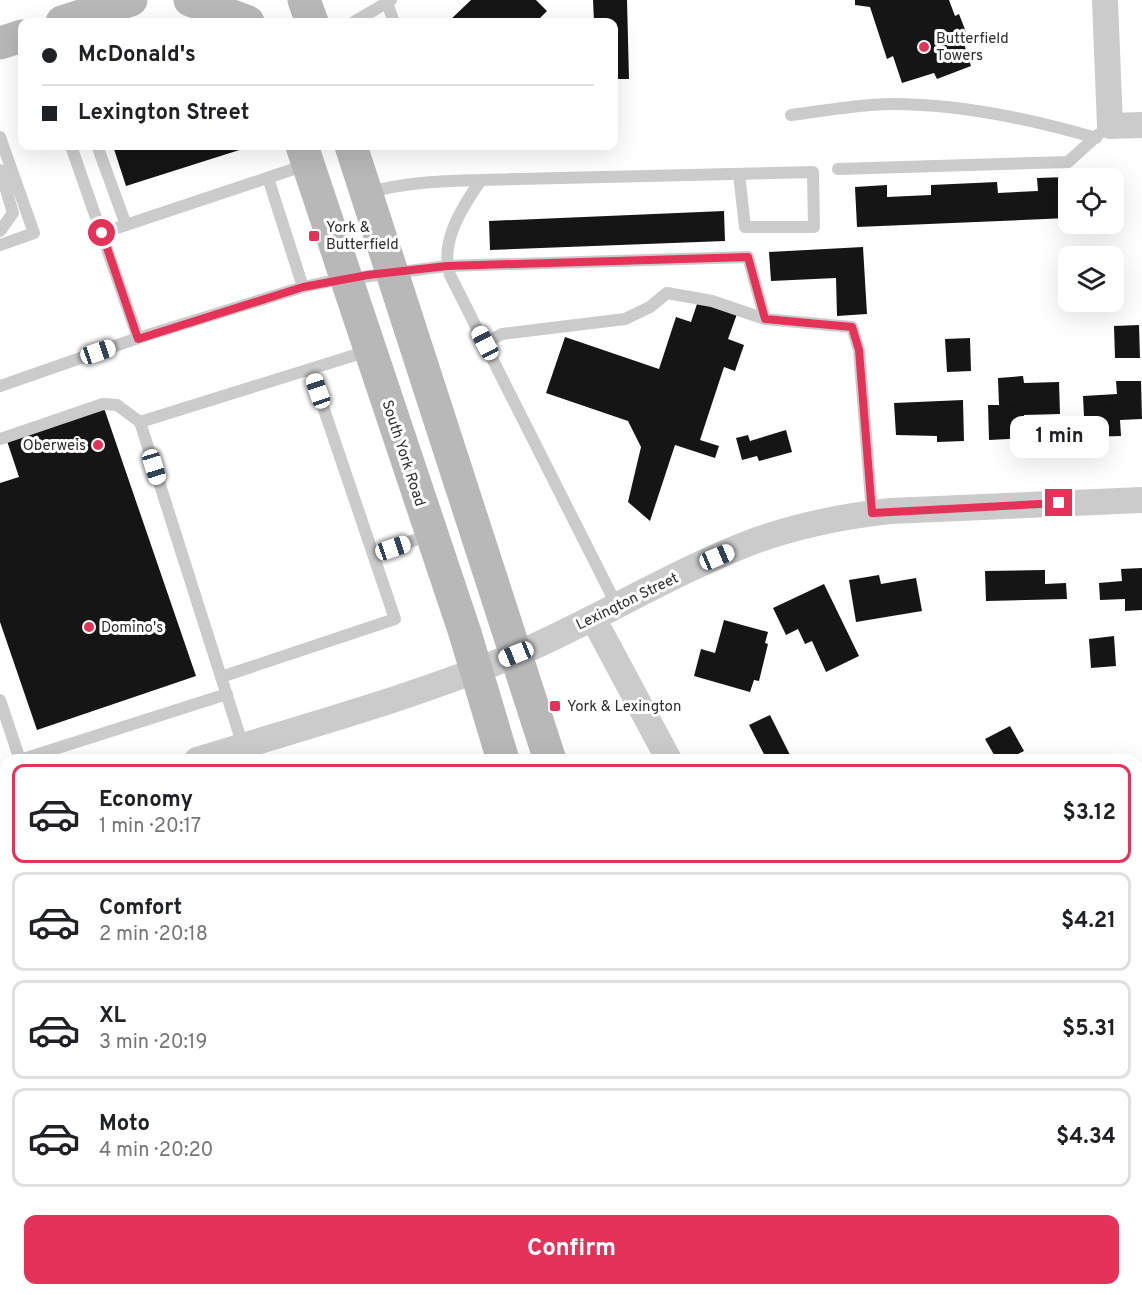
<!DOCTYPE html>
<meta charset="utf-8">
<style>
:root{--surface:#fff;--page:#f2f2f2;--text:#202124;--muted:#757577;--line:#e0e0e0;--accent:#e43259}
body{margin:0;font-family:Overpass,sans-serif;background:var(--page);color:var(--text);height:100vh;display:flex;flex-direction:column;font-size:22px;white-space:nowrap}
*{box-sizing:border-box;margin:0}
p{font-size:20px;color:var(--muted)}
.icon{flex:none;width:33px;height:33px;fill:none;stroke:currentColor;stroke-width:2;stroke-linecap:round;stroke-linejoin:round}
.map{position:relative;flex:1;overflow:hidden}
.panel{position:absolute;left:0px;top:754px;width:1143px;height:542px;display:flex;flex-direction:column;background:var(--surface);border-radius:18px 18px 0 0;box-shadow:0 6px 24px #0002}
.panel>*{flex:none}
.top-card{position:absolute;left:18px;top:18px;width:600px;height:132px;border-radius:12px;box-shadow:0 6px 24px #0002;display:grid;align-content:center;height:132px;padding:0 24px;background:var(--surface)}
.fabs{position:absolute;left:1058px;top:168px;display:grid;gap:12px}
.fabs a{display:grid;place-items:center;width:66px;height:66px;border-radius:12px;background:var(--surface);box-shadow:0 6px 24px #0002;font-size:30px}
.end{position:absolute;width:27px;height:27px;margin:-14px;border:8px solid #e43259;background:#fff;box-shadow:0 0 0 3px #fff}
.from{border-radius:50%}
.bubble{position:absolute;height:42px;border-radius:12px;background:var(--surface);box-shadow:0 6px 24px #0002;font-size:20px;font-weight:700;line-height:42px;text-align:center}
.car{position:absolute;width:18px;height:36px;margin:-18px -9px;border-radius:8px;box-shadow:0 0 4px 2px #0007;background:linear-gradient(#fff 24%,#345 0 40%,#fff 0 76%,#345 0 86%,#fff 0)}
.top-card b{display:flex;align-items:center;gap:21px;height:57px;font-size:22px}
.top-card b+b{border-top:2px solid var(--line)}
.top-card i{width:15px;height:15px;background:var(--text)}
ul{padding:10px 0 0;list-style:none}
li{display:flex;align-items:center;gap:18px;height:99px;margin:0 12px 9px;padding:0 12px;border:3px solid var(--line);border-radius:12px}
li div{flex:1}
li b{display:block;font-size:22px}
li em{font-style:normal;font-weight:700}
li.current{border-color:var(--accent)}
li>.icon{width:54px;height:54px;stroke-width:1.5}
.button{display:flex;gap:12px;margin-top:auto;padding:12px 24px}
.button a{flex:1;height:69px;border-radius:12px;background:var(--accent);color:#fff;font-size:24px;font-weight:700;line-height:69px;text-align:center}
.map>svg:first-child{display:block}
.building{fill:#151515}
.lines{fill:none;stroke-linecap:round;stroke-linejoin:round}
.service{stroke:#cbcbcb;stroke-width:12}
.minor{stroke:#cbcbcb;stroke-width:26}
.secondary{stroke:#b8b8b8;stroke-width:33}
.route{stroke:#e43259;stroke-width:8}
.poi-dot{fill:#e43259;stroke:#fff;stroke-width:2}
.labels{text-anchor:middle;stroke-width:6;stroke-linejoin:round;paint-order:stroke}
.poi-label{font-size:15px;fill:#2e2e2e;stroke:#fff;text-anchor:start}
.street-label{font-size:15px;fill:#2e2e2e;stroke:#fff}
</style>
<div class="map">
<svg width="1142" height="1295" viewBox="0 0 1142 1295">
<rect width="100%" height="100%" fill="#fff"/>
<path class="building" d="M471,0H536L547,11L536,22H448Z
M593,0H627L629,79H614V22H594Z
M855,0H949L955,16L959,14L966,32L961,34L971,66L937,79L934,73L902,83L893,56L887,59L870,7L855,5Z
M113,146H252L126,186Z
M1068,177V218L857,227L855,187L887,185V197L931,195V185L997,182L998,193L1038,191L1037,178Z
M724,211L725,241L490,250L489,221Z
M863,247L867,314L837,316L836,278L771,281L769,252Z
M698,301L737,314L728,339L744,345L735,371L724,367L700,440L719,446L715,458L675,445L650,521L628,502L641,447L628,421L546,393L565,337L659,369L676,317L691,322Z
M1139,325L1140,358H1115L1114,326Z
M970,338L971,371L947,372L945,339Z
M1023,376L1024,383L1059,382L1060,414L1024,415L1025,438L989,440L988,405H999L998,378Z
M1116,381H1141L1142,419L1120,420L1121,436L1085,437L1083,396L1117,394Z
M963,400L964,441L937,442V436L896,435L894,403Z
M104,408L196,676L37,730L0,622V483L19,477L7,441Z
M786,430L792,452L759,461L757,456L742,460L736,438L748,435L750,441Z
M1142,568V610L1125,611V599L1100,600L1099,583L1122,581L1121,569Z
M1045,570V584L1066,583L1067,599L986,601L985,571Z
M879,575L881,584L916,578L922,611L856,622L849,580Z
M824,584L859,656L826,672L812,641L805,644L798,629L786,635L773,608Z
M724,620L768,632L765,643L768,644L759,681L754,680L750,692L694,676L701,649L715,653Z
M1114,636L1116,666L1091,668L1089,639Z
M770,715L790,755L779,760H767L749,725Z
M1010,726L1024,751L1006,760H997L985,739Z
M0,1090L6,1105V1128L0,1131Z
M6,1153V1215L0,1217V1155Z
M42,1290H75L77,1295H43Z
M233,1290H305V1295H234Z
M767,1290H842L833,1295H770Z"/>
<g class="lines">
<path class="service" d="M387,3L394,22
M354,22L391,0
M791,115C824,111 859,104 892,104C960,104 1031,119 1096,138
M0,137L34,233L0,245
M71,146L138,338
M98,148L126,225
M838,169L1068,162L1099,134
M0,170L13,213L0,231
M268,178L303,287
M481,180C463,206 439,242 450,275L617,606
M367,193C405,182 442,181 481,180L813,172L814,227H745L739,174
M102,233L306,165
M485,343L502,334L625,319L650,307L667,293L712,301L765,319L852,327L859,350L872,513
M311,371L373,554L430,535
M0,386L138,338L303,287L331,281L447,266L748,257L765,319
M0,439L103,404L117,405L140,422
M221,677L395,619L373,554
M0,700L20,760
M252,743L258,760
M243,746L140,422L368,351
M20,760L227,694"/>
<path class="minor" d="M1105,0L1110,126L1142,125
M593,618L669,760
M197,760C303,727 412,698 515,655C597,620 674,571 757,540C800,525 844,516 890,511L1142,500
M0,823L6,821
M0,866L6,885
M1137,1052L1142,1051
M137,1290L139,1295
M953,1290L956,1295"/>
<path class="secondary" d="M190,0L248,22
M304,0L312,22
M62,22L131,0
M0,43L22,36
M302,146L465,633L503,760
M351,146L550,760
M680,1290L681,1295"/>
</g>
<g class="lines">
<path class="route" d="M102,233L138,339L303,287L368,275L447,266L748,257L765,319L852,327L859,350L872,513L1059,503"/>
</g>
<g class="poi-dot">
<circle cx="924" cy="47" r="6"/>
<rect x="308" y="230" width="12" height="12" rx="3"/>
<circle cx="98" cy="445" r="6"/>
<circle cx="89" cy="627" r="6"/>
<rect x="549" y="700" width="12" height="12" rx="3"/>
</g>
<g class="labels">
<g class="poi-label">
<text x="936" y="43">Butterfield<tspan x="936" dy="17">Towers</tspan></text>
<text x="326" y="232">York &amp;<tspan x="326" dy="17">Butterfield</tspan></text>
<text x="86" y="450" text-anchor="end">Oberweis</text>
<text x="101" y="632">Domino's</text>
<text x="567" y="711">York &amp; Lexington</text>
</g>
<g class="street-label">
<text transform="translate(404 453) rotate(72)" y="5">South York Road</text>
<text transform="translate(627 601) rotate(-26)" y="5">Lexington Street</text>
</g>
</g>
</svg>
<div class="fabs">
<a><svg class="icon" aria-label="locate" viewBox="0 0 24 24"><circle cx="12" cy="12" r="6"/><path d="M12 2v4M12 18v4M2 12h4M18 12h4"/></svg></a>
<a><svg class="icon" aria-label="layers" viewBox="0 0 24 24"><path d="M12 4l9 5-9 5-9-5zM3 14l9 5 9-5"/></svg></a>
</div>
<i class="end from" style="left:102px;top:233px"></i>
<i class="end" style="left:1059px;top:503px"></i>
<div class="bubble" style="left:1010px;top:416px;width:99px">1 min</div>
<i class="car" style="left:485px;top:343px;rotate:332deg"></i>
<i class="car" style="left:98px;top:352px;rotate:71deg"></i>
<i class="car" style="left:318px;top:391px;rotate:341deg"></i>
<i class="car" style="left:154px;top:467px;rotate:163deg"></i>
<i class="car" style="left:393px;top:548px;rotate:71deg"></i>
<i class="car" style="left:717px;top:557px;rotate:67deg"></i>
<i class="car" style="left:516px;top:654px;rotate:248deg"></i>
<div class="top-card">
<b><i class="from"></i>McDonald's</b>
<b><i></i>Lexington Street</b>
</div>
<section class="panel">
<ul>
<li class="current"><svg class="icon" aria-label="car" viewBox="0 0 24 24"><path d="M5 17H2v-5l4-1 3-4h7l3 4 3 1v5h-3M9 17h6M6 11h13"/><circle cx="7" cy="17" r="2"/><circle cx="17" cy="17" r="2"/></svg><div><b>Economy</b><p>1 min · 20:17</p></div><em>$3.12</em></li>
<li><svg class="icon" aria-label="car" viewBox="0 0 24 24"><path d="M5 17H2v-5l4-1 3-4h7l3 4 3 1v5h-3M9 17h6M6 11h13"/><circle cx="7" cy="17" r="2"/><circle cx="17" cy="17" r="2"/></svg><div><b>Comfort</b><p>2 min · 20:18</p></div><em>$4.21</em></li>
<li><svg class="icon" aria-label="car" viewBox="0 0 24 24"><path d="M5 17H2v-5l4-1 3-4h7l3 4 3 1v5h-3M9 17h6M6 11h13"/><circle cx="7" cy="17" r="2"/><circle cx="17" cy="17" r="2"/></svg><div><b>XL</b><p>3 min · 20:19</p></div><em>$5.31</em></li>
<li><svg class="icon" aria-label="car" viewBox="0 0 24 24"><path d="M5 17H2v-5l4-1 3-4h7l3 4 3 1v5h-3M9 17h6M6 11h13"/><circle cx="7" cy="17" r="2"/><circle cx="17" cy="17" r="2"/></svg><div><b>Moto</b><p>4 min · 20:20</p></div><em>$4.34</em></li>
</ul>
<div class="button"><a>Confirm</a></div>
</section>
</div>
